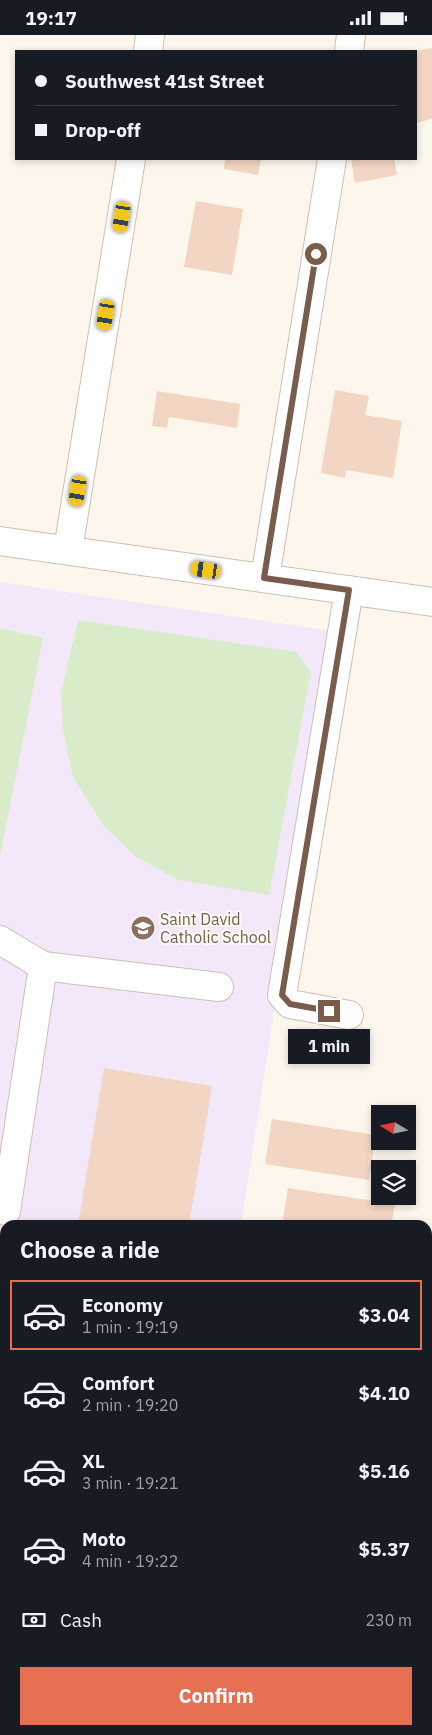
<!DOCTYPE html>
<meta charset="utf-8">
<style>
:root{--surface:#171b24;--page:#20242c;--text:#f1f3f6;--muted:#9ea1a6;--line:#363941;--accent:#e76f51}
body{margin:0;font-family:"IBM Plex Sans",sans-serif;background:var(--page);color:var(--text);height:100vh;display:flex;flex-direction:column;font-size:19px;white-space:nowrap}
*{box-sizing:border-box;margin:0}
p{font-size:16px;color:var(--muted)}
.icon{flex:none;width:28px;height:28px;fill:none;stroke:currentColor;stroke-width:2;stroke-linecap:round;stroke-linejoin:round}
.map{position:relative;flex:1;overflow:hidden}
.drawer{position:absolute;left:0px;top:1185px;width:432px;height:515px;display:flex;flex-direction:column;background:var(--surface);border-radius:15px 15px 0 0;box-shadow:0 2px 8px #0003}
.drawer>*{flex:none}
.banner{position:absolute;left:15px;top:15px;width:402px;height:110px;border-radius:0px;box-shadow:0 2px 8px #0003;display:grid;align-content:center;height:110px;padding:0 20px;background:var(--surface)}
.needle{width:32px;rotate:280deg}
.tools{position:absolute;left:371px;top:1070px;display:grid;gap:10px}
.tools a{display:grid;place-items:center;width:45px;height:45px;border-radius:0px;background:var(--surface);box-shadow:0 2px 8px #0003;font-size:25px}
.end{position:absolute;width:22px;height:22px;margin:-11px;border:6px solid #7a5c4d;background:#fff;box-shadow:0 0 0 2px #fff}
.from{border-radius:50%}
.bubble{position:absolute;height:35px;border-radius:0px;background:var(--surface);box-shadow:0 2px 8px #0003;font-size:16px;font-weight:700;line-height:35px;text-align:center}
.car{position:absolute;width:15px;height:30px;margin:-15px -8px;border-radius:6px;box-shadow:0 0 4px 1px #0007;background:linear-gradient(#f5c518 24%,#345 0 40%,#f5c518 0 76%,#345 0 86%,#f5c518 0)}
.banner b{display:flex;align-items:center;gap:18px;height:48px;font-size:19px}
.banner b+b{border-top:1px solid var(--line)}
.banner i{width:12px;height:12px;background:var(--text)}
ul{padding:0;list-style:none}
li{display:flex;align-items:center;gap:15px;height:70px;margin:0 10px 8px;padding:0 10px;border:2px solid transparent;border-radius:0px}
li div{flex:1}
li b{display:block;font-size:19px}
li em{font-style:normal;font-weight:700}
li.active{border-color:var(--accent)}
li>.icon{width:45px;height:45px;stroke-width:1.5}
h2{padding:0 20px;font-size:22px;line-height:60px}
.pay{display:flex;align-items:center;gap:12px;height:55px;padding:0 20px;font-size:19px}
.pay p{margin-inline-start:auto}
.button{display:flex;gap:10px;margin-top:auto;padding:10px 20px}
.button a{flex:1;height:58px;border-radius:0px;background:var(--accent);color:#fff;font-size:20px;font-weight:700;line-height:58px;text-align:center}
.status{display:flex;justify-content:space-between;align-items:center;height:35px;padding:0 25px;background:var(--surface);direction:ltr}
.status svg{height:14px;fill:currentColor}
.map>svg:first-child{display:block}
.education{fill:#f3e8fa}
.pitch{fill:#d8ecc9}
.building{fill:#f3d5c3}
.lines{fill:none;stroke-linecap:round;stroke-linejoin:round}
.minor-casing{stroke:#d1beb0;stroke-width:30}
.minor{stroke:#fff;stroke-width:28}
.route{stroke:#7a5c4d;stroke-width:6}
.labels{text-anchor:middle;stroke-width:4;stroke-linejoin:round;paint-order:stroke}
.education-label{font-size:16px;fill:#785e54;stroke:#fffaf3;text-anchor:start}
</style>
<div class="status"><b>19:17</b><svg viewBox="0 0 49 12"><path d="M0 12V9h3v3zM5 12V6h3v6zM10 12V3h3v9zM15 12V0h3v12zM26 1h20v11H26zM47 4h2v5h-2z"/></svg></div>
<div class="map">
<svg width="432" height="1700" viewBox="0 0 432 1700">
<rect width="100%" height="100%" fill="#fdf6ec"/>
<path class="education" d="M0,547L333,596L241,1190H5V1695H162V1700H0Z"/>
<path class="pitch" d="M78,585L296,617L311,637L269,860L179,845L136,822L103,790L73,742L63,695L61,658Z
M0,593L43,603L0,821Z"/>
<path class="building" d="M432,13V84L416,88V16Z
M225,124H261L258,140L224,134Z
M351,124H394L397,140L355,148Z
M196,166L243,174L232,240L184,232Z
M335,355L369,361L365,380L402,386L393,443L346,435L345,443L321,438Z
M157,356L240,369L237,393L169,382L167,393L152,391Z
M104,1033L212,1051L189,1190H78Z
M272,1084L376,1100L369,1145L265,1129Z
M288,1153L395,1169L391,1190H282Z
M428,1684L432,1688V1700H387L391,1695H428Z
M195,1695H308L307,1700H194Z
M369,1695H372L377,1700H364Z"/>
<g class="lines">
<defs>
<path id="minor" d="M148,16L150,0
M349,16L351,0
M0,506L432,567
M68,515L131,124
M265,543L332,124
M0,905L43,931L6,1176
M43,931L219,952
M349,980L290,969L282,960L349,555
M0,1232H5
M428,1368L432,1363
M428,1638L432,1639
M102,1700L103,1695"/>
</defs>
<use href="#minor" class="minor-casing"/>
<use href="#minor" class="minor"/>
</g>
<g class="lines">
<path class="route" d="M316,219L264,543L349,555L282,960L290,969L329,976"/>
</g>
<defs>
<symbol id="school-disc" viewBox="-11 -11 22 22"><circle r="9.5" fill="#8d6e63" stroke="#fffaf3"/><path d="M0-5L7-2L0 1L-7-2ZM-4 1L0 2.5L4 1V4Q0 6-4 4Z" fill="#fff"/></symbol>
</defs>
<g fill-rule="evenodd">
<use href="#school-disc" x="129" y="879" width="28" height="28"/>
</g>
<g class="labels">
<g class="education-label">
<text x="160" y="890">Saint David<tspan x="160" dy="18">Catholic School</tspan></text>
</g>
</g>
</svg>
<div class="tools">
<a><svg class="needle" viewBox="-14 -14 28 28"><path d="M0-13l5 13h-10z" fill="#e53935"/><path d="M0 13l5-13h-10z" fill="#9ea1a6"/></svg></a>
<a><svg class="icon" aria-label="layers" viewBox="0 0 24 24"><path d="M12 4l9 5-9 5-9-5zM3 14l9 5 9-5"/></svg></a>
</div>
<i class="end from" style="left:316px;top:219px"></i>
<i class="end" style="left:329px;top:976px"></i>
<div class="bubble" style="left:288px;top:994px;width:82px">1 min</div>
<i class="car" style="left:122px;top:182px;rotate:189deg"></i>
<i class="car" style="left:106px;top:280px;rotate:189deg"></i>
<i class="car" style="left:78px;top:456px;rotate:189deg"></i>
<i class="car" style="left:206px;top:535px;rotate:278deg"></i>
<div class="banner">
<b><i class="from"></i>Southwest 41st Street</b>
<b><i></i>Drop-off</b>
</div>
<section class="drawer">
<h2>Choose a ride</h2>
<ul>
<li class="active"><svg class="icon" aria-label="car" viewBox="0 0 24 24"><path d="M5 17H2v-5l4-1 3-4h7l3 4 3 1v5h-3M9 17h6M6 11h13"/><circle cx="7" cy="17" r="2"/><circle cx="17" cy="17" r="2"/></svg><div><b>Economy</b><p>1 min · 19:19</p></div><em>$3.04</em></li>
<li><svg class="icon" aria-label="car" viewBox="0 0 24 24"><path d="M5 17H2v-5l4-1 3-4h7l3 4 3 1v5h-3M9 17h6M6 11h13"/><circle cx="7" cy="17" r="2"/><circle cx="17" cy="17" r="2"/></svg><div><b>Comfort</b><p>2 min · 19:20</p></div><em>$4.10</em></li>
<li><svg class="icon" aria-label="car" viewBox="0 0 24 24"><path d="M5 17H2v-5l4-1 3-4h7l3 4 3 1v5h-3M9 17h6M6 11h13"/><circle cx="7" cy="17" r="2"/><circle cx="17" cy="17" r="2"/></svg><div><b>XL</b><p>3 min · 19:21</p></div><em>$5.16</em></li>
<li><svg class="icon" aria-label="car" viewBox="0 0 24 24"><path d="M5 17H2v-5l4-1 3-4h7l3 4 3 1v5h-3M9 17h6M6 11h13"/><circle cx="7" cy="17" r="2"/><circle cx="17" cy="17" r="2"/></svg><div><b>Moto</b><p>4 min · 19:22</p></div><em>$5.37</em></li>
</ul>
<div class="pay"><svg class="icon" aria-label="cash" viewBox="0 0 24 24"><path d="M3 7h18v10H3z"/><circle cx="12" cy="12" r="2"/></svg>Cash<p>230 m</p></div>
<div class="button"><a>Confirm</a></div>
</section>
</div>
